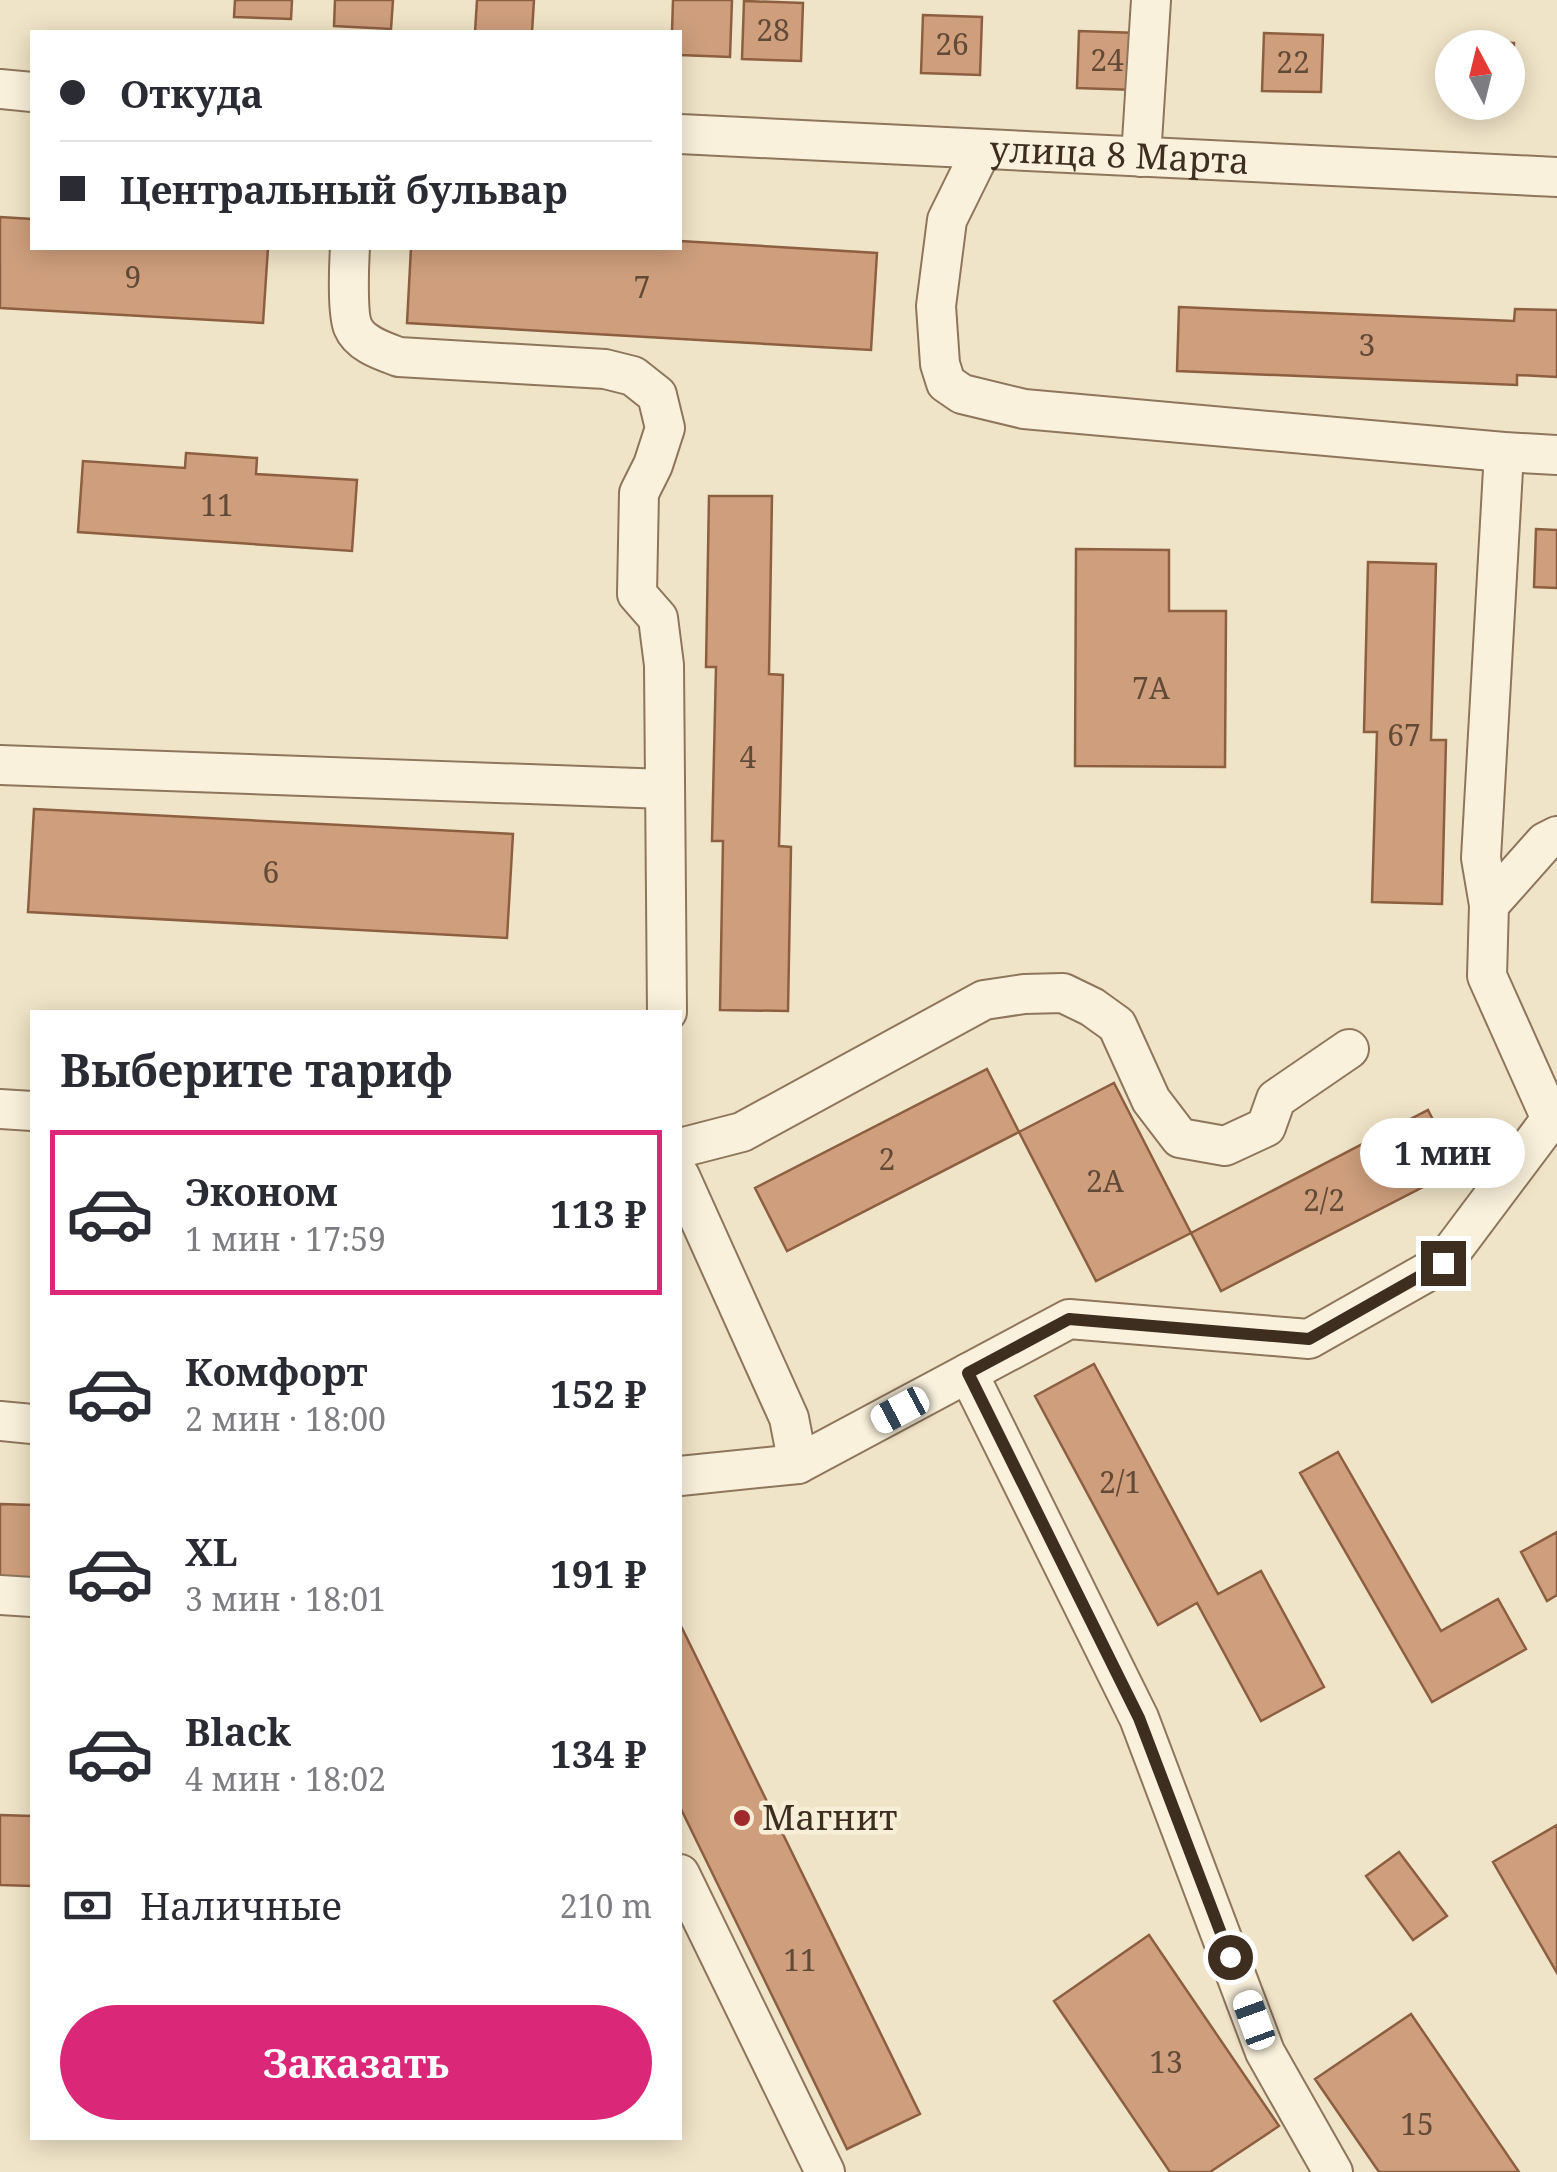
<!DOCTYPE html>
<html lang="ru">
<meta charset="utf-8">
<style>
:root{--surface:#fff;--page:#f7f7f7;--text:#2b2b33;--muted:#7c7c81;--line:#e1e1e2;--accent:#db2777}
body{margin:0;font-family:"Noto Serif",serif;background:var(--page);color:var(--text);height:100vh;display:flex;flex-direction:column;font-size:38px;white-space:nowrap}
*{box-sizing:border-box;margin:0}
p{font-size:32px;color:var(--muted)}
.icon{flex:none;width:55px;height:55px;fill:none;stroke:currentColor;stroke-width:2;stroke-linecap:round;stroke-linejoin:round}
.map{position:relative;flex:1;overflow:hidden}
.panel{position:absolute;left:30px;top:1010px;width:652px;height:1130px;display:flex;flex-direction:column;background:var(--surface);border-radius:0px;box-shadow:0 5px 25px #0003}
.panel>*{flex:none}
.top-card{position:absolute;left:30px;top:30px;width:652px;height:220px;border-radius:0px;box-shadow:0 5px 25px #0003;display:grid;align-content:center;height:220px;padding:0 30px;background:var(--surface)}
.needle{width:65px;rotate:353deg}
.fabs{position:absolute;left:1435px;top:30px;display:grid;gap:20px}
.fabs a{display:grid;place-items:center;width:90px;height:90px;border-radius:50%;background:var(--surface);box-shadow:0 5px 25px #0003;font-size:50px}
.end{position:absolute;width:45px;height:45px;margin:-22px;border:12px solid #3d2e20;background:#fff;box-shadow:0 0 0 5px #fff}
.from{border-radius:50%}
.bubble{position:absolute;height:70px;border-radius:35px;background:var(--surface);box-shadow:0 5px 25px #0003;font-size:32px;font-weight:700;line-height:70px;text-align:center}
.car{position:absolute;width:30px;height:60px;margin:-30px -15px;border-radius:12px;box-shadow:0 0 8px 2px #0007;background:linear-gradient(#fff 24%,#345 0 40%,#fff 0 76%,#345 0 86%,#fff 0)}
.top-card b{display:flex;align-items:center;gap:35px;height:95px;font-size:38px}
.top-card b+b{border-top:2px solid var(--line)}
.top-card i{width:25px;height:25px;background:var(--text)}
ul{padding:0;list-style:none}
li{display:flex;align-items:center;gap:30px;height:165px;margin:0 20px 15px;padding:0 10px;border:5px solid transparent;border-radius:0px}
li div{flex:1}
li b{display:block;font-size:38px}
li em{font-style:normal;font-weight:700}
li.active{border-color:var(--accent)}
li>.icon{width:90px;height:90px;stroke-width:1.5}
h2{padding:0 30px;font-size:45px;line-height:120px}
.pay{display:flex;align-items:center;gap:25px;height:110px;padding:0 30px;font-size:38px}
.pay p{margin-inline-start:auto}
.button{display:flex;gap:20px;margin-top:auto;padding:20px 30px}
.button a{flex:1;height:115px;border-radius:60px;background:var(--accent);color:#fff;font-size:40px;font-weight:700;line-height:115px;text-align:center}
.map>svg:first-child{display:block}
.building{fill:#cf9f7d;stroke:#8d5f41;stroke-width:2.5}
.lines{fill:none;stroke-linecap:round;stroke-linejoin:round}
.minor-casing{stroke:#8d765c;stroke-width:42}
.minor{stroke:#faf1dc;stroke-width:38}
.route{stroke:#3d2e20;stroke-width:12}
.poi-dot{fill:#9e2a2b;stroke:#f7eed8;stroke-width:4}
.labels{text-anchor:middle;stroke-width:9;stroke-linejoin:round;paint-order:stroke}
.number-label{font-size:30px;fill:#624a37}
.street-label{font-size:35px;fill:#3d2e20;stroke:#f7eed8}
.poi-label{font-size:35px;fill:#3d2e20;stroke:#f7eed8;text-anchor:start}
</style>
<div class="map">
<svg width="1557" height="2172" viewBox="0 0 1557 2172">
<rect width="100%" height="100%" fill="#f0e4c8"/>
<path class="building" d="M235,0H292L291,19L234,17Z
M335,0H393L391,29L334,26Z
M477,0H534L532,32H475Z
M673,0H732L730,57L680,55V32H672Z
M744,1L803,3L801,61L742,59Z
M923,15L982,17L980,75L921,73Z
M1079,31L1138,33L1136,90L1077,88Z
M1264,33L1323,35L1321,92L1262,91Z
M1455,41L1514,43L1511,101H1508V48H1454Z
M0,217L32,219V248H268L263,323L0,308Z
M680,241L877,253L871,350L407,323L411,248H680Z
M1179,307L1514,321L1515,309L1557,310V377L1517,375V385L1177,371Z
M186,453L257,458L256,474L357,480L352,551L78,532L83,461L185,468Z
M709,496H772L769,674L783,675L779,846L791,847L788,1011L720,1010L723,841H712L716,667H706Z
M1536,529L1557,530V588L1534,587Z
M1076,549L1169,550V611H1226L1225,767L1075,766Z
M1368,562L1436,564L1431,740H1446L1442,904L1372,902L1377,732H1364Z
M34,809L513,834L507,938L28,912Z
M987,1069L1019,1132L787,1251L755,1188Z
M1114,1083L1191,1233L1096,1281L1019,1132Z
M1428,1110L1458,1169L1221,1291L1191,1233Z
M1094,1364L1218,1594L1261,1571L1324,1687L1261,1721L1197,1603L1158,1625L1035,1396Z
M1338,1452L1441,1631L1498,1599L1526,1649L1432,1702L1300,1473Z
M0,1504L32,1505V1580L0,1578Z
M1557,1532V1595L1547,1601L1521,1552Z
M682,1628L920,2114L847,2149L680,1807V1629Z
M0,1815L32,1816V1886L0,1885Z
M1557,1825V1973L1493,1862Z
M1399,1852L1447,1916L1413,1940L1366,1876Z
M1149,1935L1279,2126L1210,2172H1170L1054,2001Z
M1411,2014L1519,2172H1379L1315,2079Z"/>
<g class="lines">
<defs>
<g id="minor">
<path d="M0,89L32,92"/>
<path id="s1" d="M680,134L1557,177"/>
<path d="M982,149L947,220L936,306L940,364L946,383L962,394L1024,409L1504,452L1557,455"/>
<path d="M1141,157L1151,0"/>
<path d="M350,248C349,263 347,314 353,327C360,344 383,351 399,357L605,369L633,376L657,395L665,428L653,465L639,493L637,594L658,618L664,665L667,1012"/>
<path d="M0,765L665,789"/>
<path d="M1489,905L1481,858L1504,452"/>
<path d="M0,1109L32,1111"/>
<path d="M1551,1119L1487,976L1489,905L1545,842L1557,836"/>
<path d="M680,1148L742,1132L984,1000L1024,994L1063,993L1092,1007L1117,1025L1151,1100L1180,1138L1225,1146L1266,1127L1276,1099L1349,1049"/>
<path d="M680,1176L789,1418L798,1464"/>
<path d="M968,1373L1139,1718L1265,2052L1333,2172"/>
<path d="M0,1421L32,1424"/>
<path d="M680,1476L798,1464L1069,1319L1309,1339L1443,1263L1551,1119L1557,1116"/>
<path d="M0,1595L32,1597"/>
<path d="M680,1874L825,2172"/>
</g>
</defs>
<use href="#minor" class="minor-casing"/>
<use href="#minor" class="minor"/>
</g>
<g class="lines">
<path class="route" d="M1230,1957L1139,1718L968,1373L1069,1319L1309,1339L1443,1263"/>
</g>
<circle class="poi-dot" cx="742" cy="1818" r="10"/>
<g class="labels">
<g class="number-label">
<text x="773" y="41">28</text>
<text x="952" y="55">26</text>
<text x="1107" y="71">24</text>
<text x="1293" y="73">22</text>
<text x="133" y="288">9</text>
<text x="642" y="298">7</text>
<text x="1367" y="356">3</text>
<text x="217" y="516">11</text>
<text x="1151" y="699">7А</text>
<text x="1404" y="746">67</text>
<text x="748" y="768">4</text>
<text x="271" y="883">6</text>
<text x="887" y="1170">2</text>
<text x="1105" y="1192">2А</text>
<text x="1324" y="1211">2/2</text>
<text x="1120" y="1493">2/1</text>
<text x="800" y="1971">11</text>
<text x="1166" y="2073">13</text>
<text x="1417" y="2135">15</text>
</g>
<g class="street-label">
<text dy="12" stroke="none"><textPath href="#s1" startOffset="440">улица 8 Марта</textPath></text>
</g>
<g class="poi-label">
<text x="762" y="1830">Магнит</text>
</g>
</g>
</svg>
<div class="fabs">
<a><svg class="needle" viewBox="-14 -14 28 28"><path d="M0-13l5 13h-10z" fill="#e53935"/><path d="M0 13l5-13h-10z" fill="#7c7c81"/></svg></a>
</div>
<i class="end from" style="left:1230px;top:1957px"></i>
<i class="end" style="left:1443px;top:1263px"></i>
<div class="bubble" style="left:1360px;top:1118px;width:165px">1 мин</div>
<i class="car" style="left:900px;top:1410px;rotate:242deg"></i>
<i class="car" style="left:1254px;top:2020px;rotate:340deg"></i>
<div class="top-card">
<b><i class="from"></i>Откуда</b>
<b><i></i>Центральный бульвар</b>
</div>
<section class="panel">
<h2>Выберите тариф</h2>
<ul>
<li class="active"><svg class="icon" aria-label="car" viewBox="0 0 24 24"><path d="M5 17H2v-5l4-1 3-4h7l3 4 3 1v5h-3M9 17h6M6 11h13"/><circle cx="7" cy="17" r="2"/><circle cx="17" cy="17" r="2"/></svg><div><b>Эконом</b><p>1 мин · 17:59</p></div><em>113 ₽</em></li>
<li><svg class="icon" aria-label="car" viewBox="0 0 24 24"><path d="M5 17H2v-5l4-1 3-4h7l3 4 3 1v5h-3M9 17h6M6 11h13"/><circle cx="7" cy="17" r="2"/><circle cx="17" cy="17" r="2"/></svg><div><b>Комфорт</b><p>2 мин · 18:00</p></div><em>152 ₽</em></li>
<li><svg class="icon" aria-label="car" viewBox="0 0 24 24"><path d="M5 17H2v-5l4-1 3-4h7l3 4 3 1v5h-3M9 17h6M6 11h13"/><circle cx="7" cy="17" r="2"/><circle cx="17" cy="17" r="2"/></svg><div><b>XL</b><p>3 мин · 18:01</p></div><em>191 ₽</em></li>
<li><svg class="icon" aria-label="car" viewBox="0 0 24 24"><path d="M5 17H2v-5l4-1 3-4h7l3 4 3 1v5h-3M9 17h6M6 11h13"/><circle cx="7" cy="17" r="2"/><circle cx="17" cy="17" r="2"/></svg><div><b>Black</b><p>4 мин · 18:02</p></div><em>134 ₽</em></li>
</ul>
<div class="pay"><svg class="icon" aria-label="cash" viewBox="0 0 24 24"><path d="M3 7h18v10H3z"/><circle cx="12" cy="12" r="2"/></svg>Наличные<p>210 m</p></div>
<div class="button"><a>Заказать</a></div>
</section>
</div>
